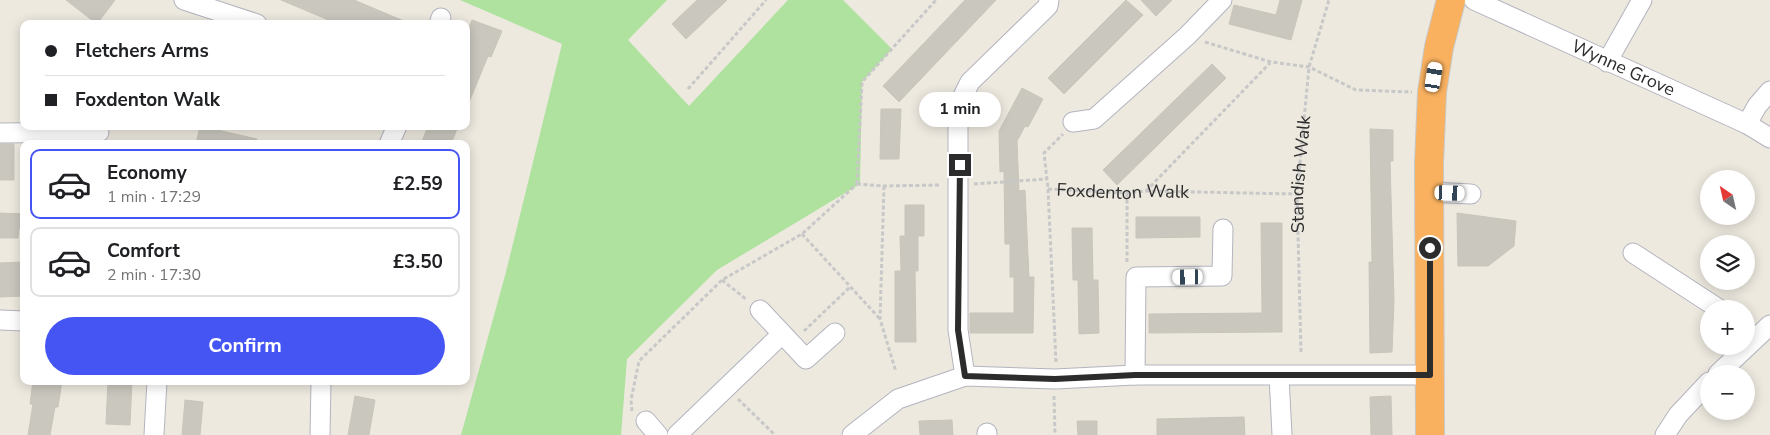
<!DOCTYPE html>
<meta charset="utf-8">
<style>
:root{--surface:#fff;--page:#f2f2f2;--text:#202124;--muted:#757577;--line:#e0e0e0;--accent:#4555f4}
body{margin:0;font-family:"Nunito Sans",sans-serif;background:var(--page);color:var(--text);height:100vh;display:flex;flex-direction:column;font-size:19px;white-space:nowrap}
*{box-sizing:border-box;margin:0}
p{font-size:16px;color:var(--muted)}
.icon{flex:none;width:28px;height:28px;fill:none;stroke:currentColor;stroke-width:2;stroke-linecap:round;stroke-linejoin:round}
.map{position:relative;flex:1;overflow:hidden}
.panel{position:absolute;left:20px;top:140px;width:450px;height:245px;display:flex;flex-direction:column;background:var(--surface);border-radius:10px;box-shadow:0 2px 12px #0003}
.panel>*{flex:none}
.top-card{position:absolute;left:20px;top:20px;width:450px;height:110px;border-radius:10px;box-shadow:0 2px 12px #0003;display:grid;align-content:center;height:110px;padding:0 25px;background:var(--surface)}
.needle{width:32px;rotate:326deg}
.buttons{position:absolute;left:1700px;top:170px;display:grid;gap:10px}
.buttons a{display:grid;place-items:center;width:55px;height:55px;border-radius:50%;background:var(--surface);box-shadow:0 2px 12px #0003;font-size:25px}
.end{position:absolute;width:22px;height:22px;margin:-11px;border:6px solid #2c2c2c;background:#fff;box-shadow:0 0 0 2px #fff}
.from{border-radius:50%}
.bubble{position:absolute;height:35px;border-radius:18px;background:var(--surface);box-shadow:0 2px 12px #0003;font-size:16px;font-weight:700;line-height:35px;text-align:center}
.car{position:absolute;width:15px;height:30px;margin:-15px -8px;border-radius:6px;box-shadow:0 0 4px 1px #0007;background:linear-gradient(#fff 24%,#345 0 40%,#fff 0 76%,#345 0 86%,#fff 0)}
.top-card b{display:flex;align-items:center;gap:18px;height:48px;font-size:19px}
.top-card b+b{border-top:1px solid var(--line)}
.top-card i{width:12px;height:12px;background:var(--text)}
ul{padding:9px 0 0;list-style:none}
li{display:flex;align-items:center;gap:15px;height:70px;margin:0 10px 8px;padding:0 15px;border:2px solid var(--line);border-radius:10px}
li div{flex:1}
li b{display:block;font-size:19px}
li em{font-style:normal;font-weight:700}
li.current{border-color:var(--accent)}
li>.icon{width:45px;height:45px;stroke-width:1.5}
.button{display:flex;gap:10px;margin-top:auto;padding:10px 25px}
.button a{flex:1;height:58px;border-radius:30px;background:var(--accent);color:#fff;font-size:20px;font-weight:700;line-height:58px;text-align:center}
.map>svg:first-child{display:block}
.green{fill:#aee29e}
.building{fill:#c9c7be;stroke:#c9c5b9}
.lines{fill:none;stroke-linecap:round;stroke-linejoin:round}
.minor-casing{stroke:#b3b4bf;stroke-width:21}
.highway-casing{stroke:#c8c8c8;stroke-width:30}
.path{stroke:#c8c8c8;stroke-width:3;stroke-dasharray:4 2.5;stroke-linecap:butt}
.minor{stroke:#fff;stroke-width:19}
.highway{stroke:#f9b15f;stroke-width:28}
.route{stroke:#2c2c2c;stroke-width:6}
.labels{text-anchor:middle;stroke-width:4;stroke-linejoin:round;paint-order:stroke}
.street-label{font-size:18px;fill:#2c2c2c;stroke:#fff}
</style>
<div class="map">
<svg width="1770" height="435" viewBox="0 0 1770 435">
<rect width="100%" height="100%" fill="#ede9df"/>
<path class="green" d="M460,0H667L628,40L689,106L788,0H843L892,49L862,82L860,184L717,270L627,359L621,435H461L506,272L562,44Z"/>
<path class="building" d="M66,0H115L97,24Z
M281,0H354L411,24H338Z
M697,0H727L686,39L672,24Z
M965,0H996L899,102L883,86Z
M1126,0L1143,15L1064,94L1048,78Z
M1141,0H1172L1156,16Z
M1280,0H1302L1291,40L1229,24L1234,5L1276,15Z
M472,20L502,31L491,57L488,56L467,107L466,35Z
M1212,64L1226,78L1117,185L1103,170Z
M1022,88L1043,99L1028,127L1025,126L1017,141L1019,191L1025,190L1029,277H1034L1033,333H970V313H1014V277H1010V244H1005L1004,171L1000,172L999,131Z
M881,109H901L899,159H880Z
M200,126L257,139L256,144H196Z
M428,126H458L451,144H421Z
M1370,129L1393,130V161H1390L1394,300L1392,352L1370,353L1369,262H1372Z
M0,144H14V180H0Z
M905,205H924V236H918V271H915L916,342H895V271H901L900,236H905Z
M0,213L24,214V228H19L18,238H0Z
M1457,213L1516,221L1514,246L1488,266H1458Z
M1136,217H1200V237L1136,238Z
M1261,223H1282V332L1149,333V314L1262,313Z
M1072,228H1092L1093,280H1098L1099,333L1079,334L1078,280H1073Z
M23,262V296L0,297V263Z
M33,381H62L58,407H55L50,435H28L33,404H30Z
M108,381H132L130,425L106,424Z
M355,396L375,400L369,435H348Z
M1391,396L1392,435H1371L1370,397Z
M185,400L203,402L200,435H182Z
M1244,417L1245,435H1157V419Z
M952,420L953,435H920L919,421Z
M1077,421H1097V435H1078Z"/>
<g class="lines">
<defs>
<g id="minor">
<path d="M184,0L257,24"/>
<path id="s3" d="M1474,0L1747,124L1770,138"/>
<path d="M439,24L441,18"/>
<path d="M1607,62L1642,0"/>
<path d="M1073,122L1094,119L1187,36L1222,0"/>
<path d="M1747,124L1757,106L1770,91"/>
<path d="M0,133L99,132"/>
<path d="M389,144L397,126"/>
<path d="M1430,192L1471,194"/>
<path d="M1633,253L1719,309"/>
<path d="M760,310L806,359L835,333"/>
<path d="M0,320L24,321"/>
<path d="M1718,374L1770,325"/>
<path d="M1135,375L1136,277L1222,276L1223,229"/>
<path d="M965,376L958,330V106L970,82L1048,6L1049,0"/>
<path d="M1279,376L1282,435"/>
<path d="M646,421L658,435"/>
<path d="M987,433V435"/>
<path d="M154,435L157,381"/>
<path d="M320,435L321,381"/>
<path d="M677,435L782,334"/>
<path d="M852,435L898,399L965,376L1055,379L1135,375H1430"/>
<path d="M1665,435L1678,415L1709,382"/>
</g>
<path id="highway" d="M1430,435L1429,163L1432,92L1439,47L1451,0"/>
</defs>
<use href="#minor" class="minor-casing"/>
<use href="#highway" class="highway-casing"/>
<g class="path">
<path d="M1205,42L1271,62L1309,67L1356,90L1412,92"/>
<path d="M688,89L766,0"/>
<path d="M857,184L862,82L936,0"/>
<path d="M857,184L884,186L941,185"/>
<path d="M974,184L1046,179"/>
<path d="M884,186L880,319L896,372"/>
<path id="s1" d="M1048,189L1127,193L1145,191L1297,194"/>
<path d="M1146,191L1270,63"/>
<path d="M1127,193V262"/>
<path d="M802,234L880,319"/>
<path d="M722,280L747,300"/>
<path d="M804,331L850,287"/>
<path id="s2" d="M1301,352L1297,194L1309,67L1329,0"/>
<path d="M1056,362L1048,189L1044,153L1063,134"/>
<path d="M1054,396L1055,435"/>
<path d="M738,399L775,435"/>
<path d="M632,411L631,400L639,361L722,280L802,234L857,184"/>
</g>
<use href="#minor" class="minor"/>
<use href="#highway" class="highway"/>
</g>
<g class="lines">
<path class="route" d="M960,165L958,330L965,376L1055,379L1135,375H1430V248"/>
</g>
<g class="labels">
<g class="street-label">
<text dy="6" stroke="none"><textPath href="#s3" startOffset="164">Wynne Grove</textPath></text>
<text dy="6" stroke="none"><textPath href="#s2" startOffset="178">Standish Walk</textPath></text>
<text dy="6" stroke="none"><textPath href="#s1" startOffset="75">Foxdenton Walk</textPath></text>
</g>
</g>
</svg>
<div class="buttons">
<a><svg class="needle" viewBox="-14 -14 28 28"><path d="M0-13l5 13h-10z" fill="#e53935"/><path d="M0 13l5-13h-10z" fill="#757577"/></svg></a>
<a><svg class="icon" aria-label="layers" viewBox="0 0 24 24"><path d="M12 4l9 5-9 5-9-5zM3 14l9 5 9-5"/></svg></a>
<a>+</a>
<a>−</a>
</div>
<i class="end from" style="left:1430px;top:248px"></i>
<i class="end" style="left:960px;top:165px"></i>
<div class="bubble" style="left:919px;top:92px;width:82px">1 min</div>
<i class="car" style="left:1434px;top:77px;rotate:9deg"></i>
<i class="car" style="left:1450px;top:193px;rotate:92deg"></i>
<i class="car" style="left:1188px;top:277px;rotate:269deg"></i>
<div class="top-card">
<b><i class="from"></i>Fletchers Arms</b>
<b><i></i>Foxdenton Walk</b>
</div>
<section class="panel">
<ul>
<li class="current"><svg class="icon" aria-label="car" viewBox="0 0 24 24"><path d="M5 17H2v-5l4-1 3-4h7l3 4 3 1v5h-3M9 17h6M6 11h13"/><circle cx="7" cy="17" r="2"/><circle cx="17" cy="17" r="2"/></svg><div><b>Economy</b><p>1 min · 17:29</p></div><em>£2.59</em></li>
<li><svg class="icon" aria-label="car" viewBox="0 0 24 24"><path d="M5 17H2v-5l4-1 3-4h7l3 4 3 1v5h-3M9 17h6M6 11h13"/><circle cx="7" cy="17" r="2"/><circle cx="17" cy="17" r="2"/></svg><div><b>Comfort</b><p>2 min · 17:30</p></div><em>£3.50</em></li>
</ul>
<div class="button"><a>Confirm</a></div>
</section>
</div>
